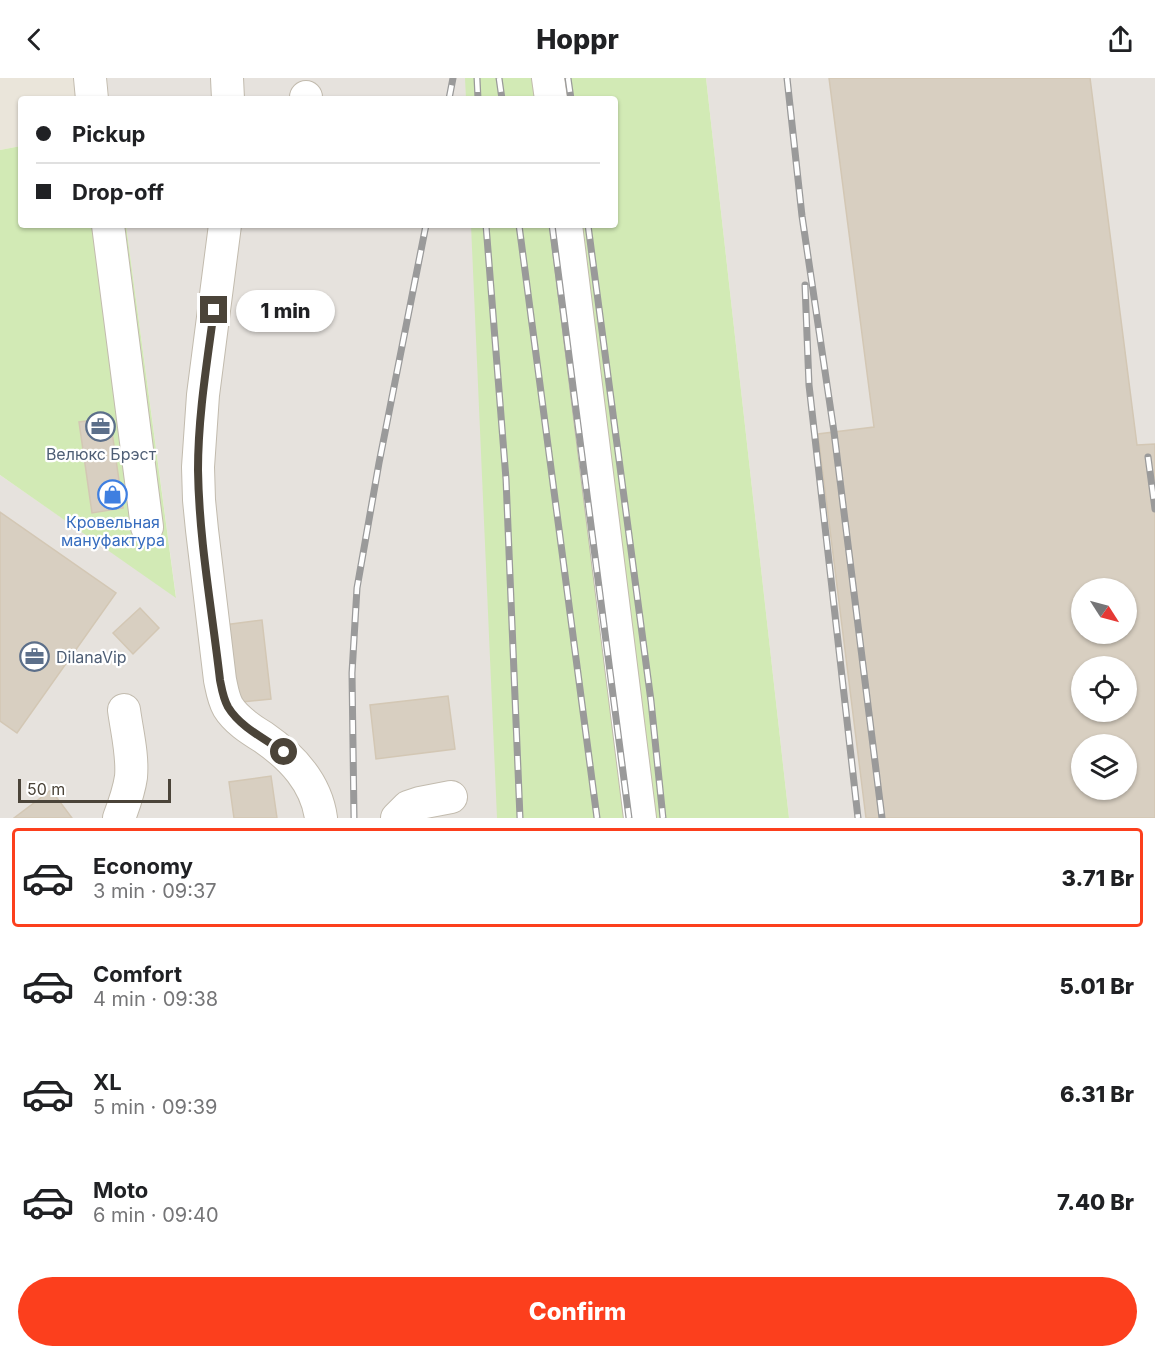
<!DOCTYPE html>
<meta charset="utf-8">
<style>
:root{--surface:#fff;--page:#f6f6f6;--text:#202124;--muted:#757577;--line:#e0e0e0;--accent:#fc3f1d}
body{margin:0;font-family:Inter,sans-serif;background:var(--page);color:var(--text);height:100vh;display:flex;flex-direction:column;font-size:22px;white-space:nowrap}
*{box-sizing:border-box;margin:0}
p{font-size:20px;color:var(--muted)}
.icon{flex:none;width:33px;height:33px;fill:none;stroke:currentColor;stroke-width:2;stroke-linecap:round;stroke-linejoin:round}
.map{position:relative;height:740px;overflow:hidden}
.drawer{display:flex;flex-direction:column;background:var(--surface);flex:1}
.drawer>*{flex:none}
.guide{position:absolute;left:18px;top:18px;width:600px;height:132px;border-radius:6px;box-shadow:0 2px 4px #0004;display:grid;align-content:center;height:132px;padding:0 18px;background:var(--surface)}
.needle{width:39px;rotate:126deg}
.buttons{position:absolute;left:1071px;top:500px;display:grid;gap:12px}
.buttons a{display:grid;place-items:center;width:66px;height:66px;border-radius:50%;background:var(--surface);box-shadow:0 2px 4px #0004;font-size:30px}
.scale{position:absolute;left:18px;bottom:15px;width:153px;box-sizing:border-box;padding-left:6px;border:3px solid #4b4439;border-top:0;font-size:16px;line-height:21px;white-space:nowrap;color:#4b4439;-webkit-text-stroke:4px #fff;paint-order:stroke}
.end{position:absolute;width:27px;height:27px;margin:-14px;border:8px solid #4b4439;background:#fff;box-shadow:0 0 0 3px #fff}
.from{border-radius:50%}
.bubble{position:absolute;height:42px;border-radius:21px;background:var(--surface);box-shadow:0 2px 4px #0004;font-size:20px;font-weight:800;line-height:42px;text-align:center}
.guide b{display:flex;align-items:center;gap:21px;height:57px;font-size:22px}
.guide b+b{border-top:2px solid var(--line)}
.guide i{width:15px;height:15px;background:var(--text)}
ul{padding:10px 0 0;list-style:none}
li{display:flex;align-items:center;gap:18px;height:99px;margin:0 12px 9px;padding:0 6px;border:3px solid transparent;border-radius:6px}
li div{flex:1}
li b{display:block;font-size:22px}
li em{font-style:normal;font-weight:800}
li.on{border-color:var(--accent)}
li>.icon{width:54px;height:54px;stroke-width:1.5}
.button{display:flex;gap:12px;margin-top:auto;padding:12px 18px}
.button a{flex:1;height:69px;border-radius:36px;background:var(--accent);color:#fff;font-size:24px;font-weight:800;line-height:69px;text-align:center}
header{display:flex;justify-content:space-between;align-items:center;height:78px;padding:0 18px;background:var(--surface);font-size:27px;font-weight:800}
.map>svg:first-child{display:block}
.residential{fill:#eae5da}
.industrial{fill:#e6e2dd;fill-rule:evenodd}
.green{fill:#d2eab5}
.building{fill:#d8cfc1;stroke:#d3c7b4;stroke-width:1.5;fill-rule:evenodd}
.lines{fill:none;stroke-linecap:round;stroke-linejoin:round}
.minor-casing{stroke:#c2bbae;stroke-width:34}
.minor{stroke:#fff;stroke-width:32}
.rail-casing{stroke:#9a9a9a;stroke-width:7}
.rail{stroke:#fff;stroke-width:4.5;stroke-dasharray:14;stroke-linecap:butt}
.route{stroke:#4b4439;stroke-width:8}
.labels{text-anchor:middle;stroke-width:4.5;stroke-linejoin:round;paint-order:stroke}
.service-label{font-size:16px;fill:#4e5e75;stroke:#fff}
.shop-label{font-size:16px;fill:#366cbe;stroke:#fff}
</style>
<header><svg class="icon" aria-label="back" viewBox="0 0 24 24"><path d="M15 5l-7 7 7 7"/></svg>Hoppr<svg class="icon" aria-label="share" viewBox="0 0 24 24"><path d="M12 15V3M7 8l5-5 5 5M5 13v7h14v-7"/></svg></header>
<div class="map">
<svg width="1155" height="740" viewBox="0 0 1155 740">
<rect width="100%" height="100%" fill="#f6f3ec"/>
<path class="residential" d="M0,0H73L76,21H21V68L0,72Z"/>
<path class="industrial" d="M107,0H466L467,21H109Z
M706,0H1155V740H789ZM1082,510H1126V555H1082ZM1082,588H1126V633H1082ZM1082,666H1126V711H1082Z
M126,147H475L503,740H0V397L176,519Z"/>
<path class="green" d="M465,0H535L537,21H466Z
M559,0H706L789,740H653L577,147H615V21H561Z
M21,68V147H126L176,520L0,397V72Z
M471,147H552L629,740H497Z"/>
<path class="building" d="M829,0H1090L1137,367L1155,366V740H866L818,356L874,349ZM1082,510H1126V555H1082ZM1082,588H1126V633H1082ZM1082,666H1126V711H1082Z
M110,340L123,430L92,435L79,344Z
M0,434L116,515L17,655L0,643Z
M140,530L159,550L133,576L113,555Z
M262,542L271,621L233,625L224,547Z
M448,618L455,671L376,681L370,627Z
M271,698L277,740H234L229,704Z
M51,712L72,740H14Z"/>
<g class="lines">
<defs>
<path id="minor" d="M90,0L92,21
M227,0L228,21
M548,0L551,21
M306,21V19
M108,147L147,449
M225,147L203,317L198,389L199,422L202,452L220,602C222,611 223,620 228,629C236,642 250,651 263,659C292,679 316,704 321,740
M566,147L640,740
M119,740C124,727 129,713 131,699C133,677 127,654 124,632
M397,740L408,729L420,725L451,719"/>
</defs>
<use href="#minor" class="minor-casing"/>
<use href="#minor" class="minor"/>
<defs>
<path id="rail" d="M477,0L478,21
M499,0L502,21
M568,0L571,21
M787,0L802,138L834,354L882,740
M449,21L453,0
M486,147L506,401L520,740
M519,147L597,740
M552,147L629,740
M588,147L651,623L663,740
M805,207L809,307L858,740
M1148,379L1155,431
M354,740L352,595L357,510L379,385L426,147"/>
</defs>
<use href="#rail" class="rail-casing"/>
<use href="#rail" class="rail"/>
</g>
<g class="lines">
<path class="route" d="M214,232C207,285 198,338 198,392C199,462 212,532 220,602C222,612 223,620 228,629C240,649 265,661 284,674"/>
</g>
<defs>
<symbol id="office-ring" viewBox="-11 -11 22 22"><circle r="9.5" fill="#fff" stroke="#5c6f8a" stroke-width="1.5"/><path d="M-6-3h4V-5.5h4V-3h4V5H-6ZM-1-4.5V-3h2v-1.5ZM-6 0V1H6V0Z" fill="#5c6f8a"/></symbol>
<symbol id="shop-ring" viewBox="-11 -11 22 22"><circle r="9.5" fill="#fff" stroke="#3f7fe0" stroke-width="1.5"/><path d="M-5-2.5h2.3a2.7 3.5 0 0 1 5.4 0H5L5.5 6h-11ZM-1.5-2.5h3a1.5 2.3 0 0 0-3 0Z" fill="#3f7fe0"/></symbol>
</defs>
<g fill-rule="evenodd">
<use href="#office-ring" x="84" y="332" width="33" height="33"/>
<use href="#shop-ring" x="96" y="400" width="33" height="33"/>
<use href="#office-ring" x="18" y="562" width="33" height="33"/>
</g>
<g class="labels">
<g class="service-label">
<text x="101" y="382">Велюкс Брэст</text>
<text x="56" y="585" text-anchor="start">DilanaVip</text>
</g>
<g class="shop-label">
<text x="113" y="450">Кровельная<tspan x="113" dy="18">мануфактура</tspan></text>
</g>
</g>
</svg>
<div class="buttons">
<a><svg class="needle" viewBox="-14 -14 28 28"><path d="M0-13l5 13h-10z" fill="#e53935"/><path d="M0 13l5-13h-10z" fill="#757577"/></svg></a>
<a><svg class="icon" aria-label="locate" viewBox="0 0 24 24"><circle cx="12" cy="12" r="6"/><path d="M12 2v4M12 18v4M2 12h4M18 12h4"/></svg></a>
<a><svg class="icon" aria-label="layers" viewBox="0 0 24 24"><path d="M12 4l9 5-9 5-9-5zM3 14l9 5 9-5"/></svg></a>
</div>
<div class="scale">50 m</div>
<i class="end from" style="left:284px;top:674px"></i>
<i class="end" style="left:214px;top:232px"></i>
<div class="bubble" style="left:236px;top:212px;width:99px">1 min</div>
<div class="guide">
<b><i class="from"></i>Pickup</b>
<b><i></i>Drop-off</b>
</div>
</div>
<section class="drawer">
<ul>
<li class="on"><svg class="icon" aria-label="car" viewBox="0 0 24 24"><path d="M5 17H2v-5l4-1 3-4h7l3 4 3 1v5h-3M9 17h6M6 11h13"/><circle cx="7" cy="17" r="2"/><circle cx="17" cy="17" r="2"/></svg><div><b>Economy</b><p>3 min · 09:37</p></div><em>3.71 Br</em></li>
<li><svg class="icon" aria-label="car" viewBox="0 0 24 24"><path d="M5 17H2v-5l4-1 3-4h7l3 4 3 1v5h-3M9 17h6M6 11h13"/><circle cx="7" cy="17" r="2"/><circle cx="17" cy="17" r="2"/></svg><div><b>Comfort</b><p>4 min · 09:38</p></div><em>5.01 Br</em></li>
<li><svg class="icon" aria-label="car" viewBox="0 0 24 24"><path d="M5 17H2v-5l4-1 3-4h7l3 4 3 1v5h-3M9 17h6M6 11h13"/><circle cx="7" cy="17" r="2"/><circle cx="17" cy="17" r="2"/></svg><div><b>XL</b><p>5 min · 09:39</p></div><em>6.31 Br</em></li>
<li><svg class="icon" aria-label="car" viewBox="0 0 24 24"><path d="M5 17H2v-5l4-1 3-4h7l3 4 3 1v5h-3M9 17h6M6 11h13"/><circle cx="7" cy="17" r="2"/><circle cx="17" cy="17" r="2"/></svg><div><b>Moto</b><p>6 min · 09:40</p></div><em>7.40 Br</em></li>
</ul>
<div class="button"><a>Confirm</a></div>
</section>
